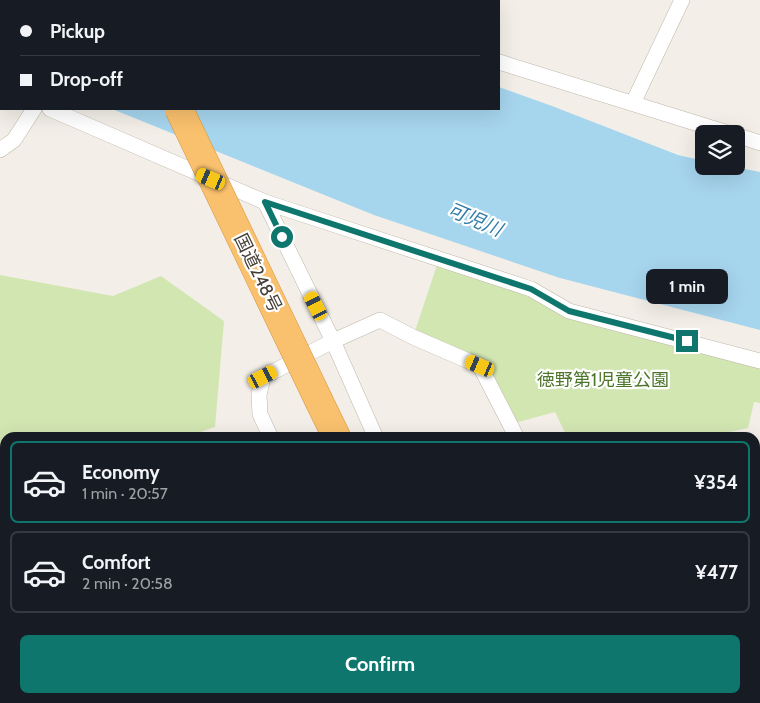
<!DOCTYPE html>
<meta charset="utf-8">
<style>
:root{--surface:#171b24;--page:#20242c;--text:#f1f3f6;--muted:#9ea1a6;--line:#363941;--accent:#0f766e}
body{margin:0;font-family:Cabin,"Noto Sans JP",sans-serif;background:var(--page);color:var(--text);height:100vh;display:flex;flex-direction:column;font-size:19px;white-space:nowrap}
*{box-sizing:border-box;margin:0}
p{font-size:16px;color:var(--muted)}
.icon{flex:none;width:28px;height:28px;fill:none;stroke:currentColor;stroke-width:2;stroke-linecap:round;stroke-linejoin:round}
.map{position:relative;flex:1;overflow:hidden}
.sheet{position:absolute;left:0px;top:432px;width:760px;height:271px;display:flex;flex-direction:column;background:var(--surface);border-radius:15px 15px 0 0;box-shadow:0 5px 20px #0002}
.sheet>*{flex:none}
.guide{position:absolute;left:0px;top:0px;width:500px;height:110px;box-shadow:0 5px 20px #0002;display:grid;align-content:center;height:110px;padding:0 20px;background:var(--surface)}
.buttons{position:absolute;left:695px;top:125px;display:grid;gap:10px}
.buttons a{display:grid;place-items:center;width:50px;height:50px;border-radius:8px;background:var(--surface);box-shadow:0 5px 20px #0002;font-size:25px}
.end{position:absolute;width:22px;height:22px;margin:-11px;border:6px solid #0f766e;background:#fff;box-shadow:0 0 0 2px #fff}
.from{border-radius:50%}
.bubble{position:absolute;height:35px;border-radius:8px;background:var(--surface);box-shadow:0 5px 20px #0002;font-size:16px;font-weight:700;line-height:35px;text-align:center}
.car{position:absolute;width:15px;height:30px;margin:-15px -8px;border-radius:6px;box-shadow:0 0 4px 1px #0007;background:linear-gradient(#f5c518 24%,#345 0 40%,#f5c518 0 76%,#345 0 86%,#f5c518 0)}
.guide b{display:flex;align-items:center;gap:18px;height:48px;font-size:19px}
.guide b+b{border-top:1px solid var(--line)}
.guide i{width:12px;height:12px;background:var(--text)}
ul{padding:9px 0 0;list-style:none}
li{display:flex;align-items:center;gap:15px;height:82px;margin:0 10px 8px;padding:0 10px;border:2px solid var(--line);border-radius:8px}
li div{flex:1}
li b{display:block;font-size:19px}
li em{font-style:normal;font-weight:700}
li.selected{border-color:var(--accent)}
li>.icon{width:45px;height:45px;stroke-width:1.5}
.cta{display:flex;gap:10px;margin-top:auto;padding:10px 20px}
.cta a{flex:1;height:58px;border-radius:8px;background:var(--accent);color:#fff;font-size:20px;font-weight:700;line-height:58px;text-align:center}
.map>svg:first-child{display:block}
.green{fill:#d2e6b2}
.water{fill:#a6d5ee}
.lines{fill:none;stroke-linecap:round;stroke-linejoin:round}
.street-casing{stroke:#beb6aa;stroke-width:16}
.highway-casing{stroke:#d8943d;stroke-width:29}
.street{stroke:#fff;stroke-width:15}
.highway{stroke:#f9c16d;stroke-width:28}
.highway-bridge-casing{stroke:#d8943d;stroke-width:29;stroke-linecap:butt}
.highway-bridge{stroke:#f9c16d;stroke-width:28}
.route{stroke:#0f766e;stroke-width:6}
.labels{text-anchor:middle;stroke-width:4.5;stroke-linejoin:round;paint-order:stroke}
.street-label{font-size:18px;fill:#463f37;stroke:#fff}
.park-label{font-size:18px;fill:#4d762b;stroke:#fff}
.water-label{font-size:19px;font-style:italic;fill:#317da7;stroke:#fff}
</style>
<div class="map">
<svg width="760" height="703" viewBox="0 0 760 703">
<rect width="100%" height="100%" fill="#f3efe8"/>
<path class="green" d="M439,259L569,311L760,361V403L754,402L748,428L706,437H567L555,412L511,424L480,366L413,337Z
M0,275L113,296L161,276L224,321L215,427L183,438H5V473L0,466Z
M5,479V547L0,538V491Z"/>
<path class="water" d="M0,0H258L261,1H1V64L0,63Z
M499,87L552,106L678,155L704,161V166H731L760,172V330L560,278L374,215L112,109H499Z"/>
<g class="lines">
<defs>
<path id="street" d="M324,0L327,1
M499,62L731,134
M0,87L1,88
M633,103L682,0
M50,109L265,202L531,289L569,311L760,361
M736,135L760,143
M0,150L14,140L34,109
M265,202L333,341L376,438
M271,438L260,414L259,395L263,377L333,341L380,320L413,337L480,366L517,438
M755,534L760,537
M0,629L5,645
M755,657L760,656
M398,699L400,703
M492,699L494,703
M644,699L646,703
M0,702L14,699"/>
<path id="highway" d="M126,0L127,1
M320,403L337,438
M461,699L463,703"/>
</defs>
<use href="#street" class="street-casing"/>
<use href="#highway" class="highway-casing"/>
<use href="#street" class="street"/>
<use href="#highway" class="highway"/>
<defs>
<path id="highway-bridge" d="M179,109L320,403"/>
</defs>
<use href="#highway-bridge" class="highway-bridge-casing"/>
<use href="#highway-bridge" class="highway-bridge"/>
</g>
<g class="lines">
<path class="route" d="M282,237L265,202L531,289L569,311L687,341"/>
</g>
<g class="labels">
<g class="street-label">
<text transform="translate(258 273) rotate(64)" y="6">国道248号</text>
</g>
<g class="park-label">
<text x="603" y="386">徳野第1児童公園</text>
</g>
<g class="water-label">
<text transform="translate(475 219) rotate(23)" y="7">可児川</text>
</g>
</g>
</svg>
<div class="buttons">
<a><svg class="icon" aria-label="layers" viewBox="0 0 24 24"><path d="M12 4l9 5-9 5-9-5zM3 14l9 5 9-5"/></svg></a>
</div>
<i class="end from" style="left:282px;top:237px"></i>
<i class="end" style="left:687px;top:341px"></i>
<div class="bubble" style="left:646px;top:269px;width:82px">1 min</div>
<i class="car" style="left:211px;top:179px;rotate:293deg"></i>
<i class="car" style="left:316px;top:306px;rotate:333deg"></i>
<i class="car" style="left:480px;top:366px;rotate:293deg"></i>
<i class="car" style="left:263px;top:377px;rotate:63deg"></i>
<div class="guide">
<b><i class="from"></i>Pickup</b>
<b><i></i>Drop-off</b>
</div>
<section class="sheet">
<ul>
<li class="selected"><svg class="icon" aria-label="car" viewBox="0 0 24 24"><path d="M5 17H2v-5l4-1 3-4h7l3 4 3 1v5h-3M9 17h6M6 11h13"/><circle cx="7" cy="17" r="2"/><circle cx="17" cy="17" r="2"/></svg><div><b>Economy</b><p>1 min · 20:57</p></div><em>¥354</em></li>
<li><svg class="icon" aria-label="car" viewBox="0 0 24 24"><path d="M5 17H2v-5l4-1 3-4h7l3 4 3 1v5h-3M9 17h6M6 11h13"/><circle cx="7" cy="17" r="2"/><circle cx="17" cy="17" r="2"/></svg><div><b>Comfort</b><p>2 min · 20:58</p></div><em>¥477</em></li>
</ul>
<div class="cta"><a>Confirm</a></div>
</section>
</div>
